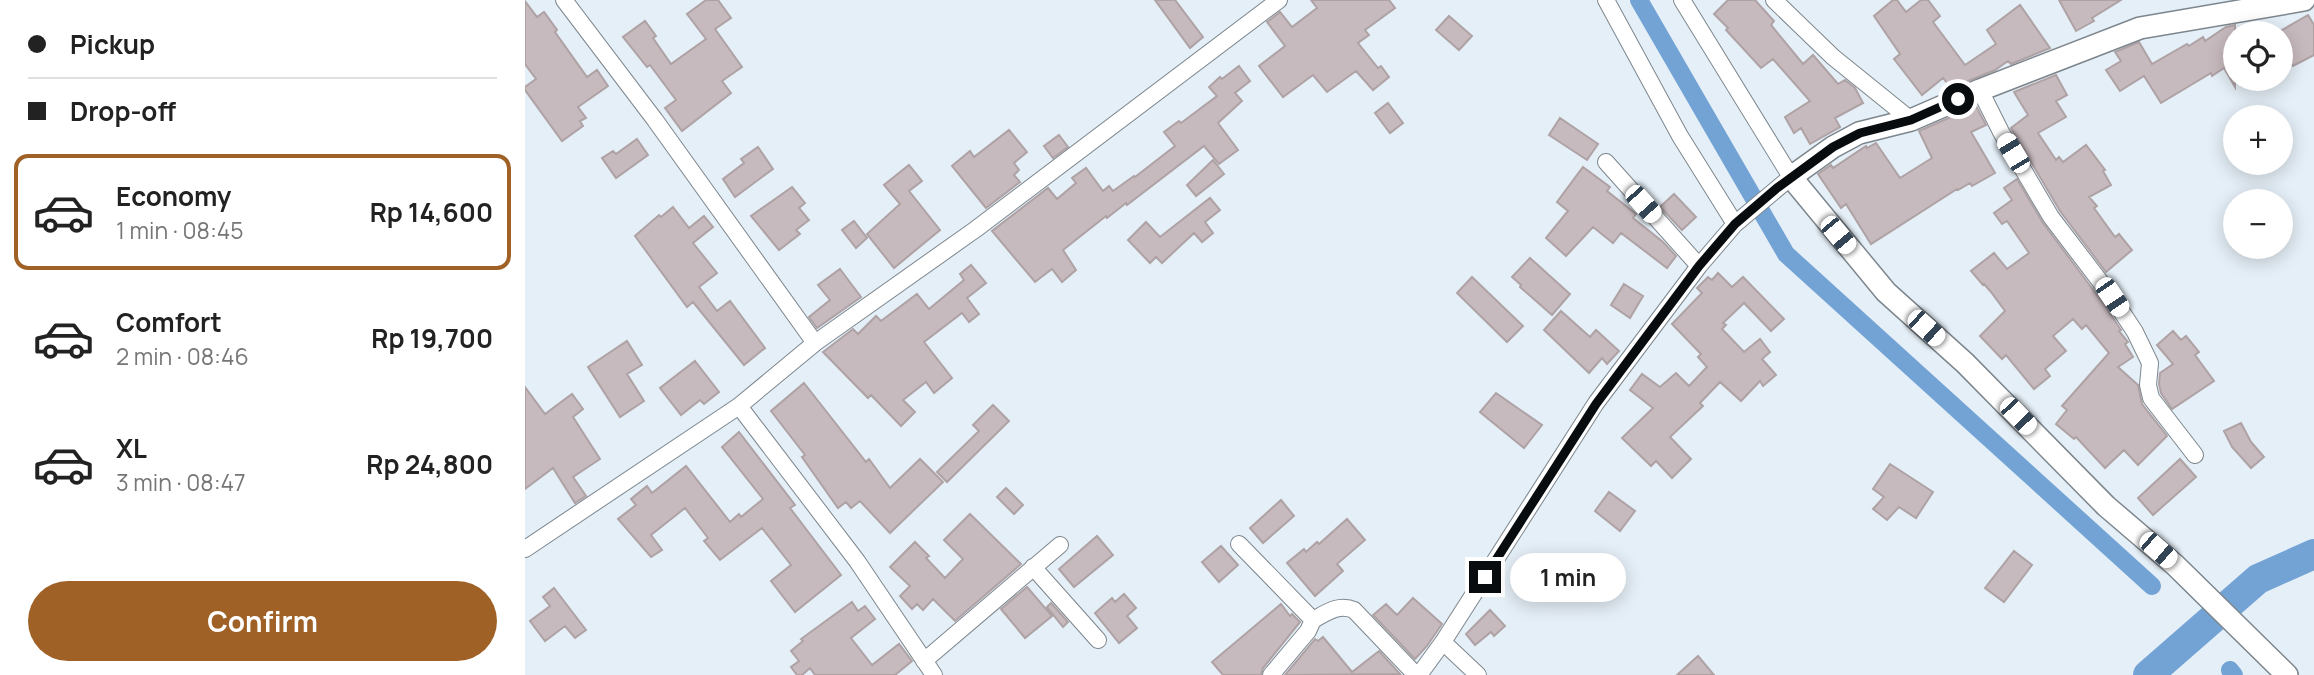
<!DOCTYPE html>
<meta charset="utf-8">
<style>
:root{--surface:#fff;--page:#f6f6f6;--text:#222;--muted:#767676;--line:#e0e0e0;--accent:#9f6126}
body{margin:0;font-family:Manrope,sans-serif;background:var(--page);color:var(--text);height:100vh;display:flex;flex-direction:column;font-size:26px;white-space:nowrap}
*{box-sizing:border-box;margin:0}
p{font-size:23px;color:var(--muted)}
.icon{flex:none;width:38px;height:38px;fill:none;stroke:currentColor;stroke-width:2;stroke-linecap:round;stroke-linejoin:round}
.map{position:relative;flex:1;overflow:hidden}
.details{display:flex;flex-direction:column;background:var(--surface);width:525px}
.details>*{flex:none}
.hud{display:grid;align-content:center;height:154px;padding:0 28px;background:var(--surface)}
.tools{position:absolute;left:1698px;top:21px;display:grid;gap:14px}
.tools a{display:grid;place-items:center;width:70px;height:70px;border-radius:50%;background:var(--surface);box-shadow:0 4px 18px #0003;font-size:35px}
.end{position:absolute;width:32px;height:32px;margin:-16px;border:9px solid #090c0f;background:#fff;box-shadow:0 0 0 4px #fff}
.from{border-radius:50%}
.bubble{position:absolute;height:49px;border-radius:24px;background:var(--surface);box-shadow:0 4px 18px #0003;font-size:23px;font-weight:700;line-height:49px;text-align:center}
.car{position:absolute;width:21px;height:42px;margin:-21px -10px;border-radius:9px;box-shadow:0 0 5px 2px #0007;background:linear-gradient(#fff 24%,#345 0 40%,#fff 0 76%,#345 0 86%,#fff 0)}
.hud b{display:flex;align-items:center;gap:24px;height:66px;font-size:26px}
.hud b+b{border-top:2px solid var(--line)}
.hud i{width:18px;height:18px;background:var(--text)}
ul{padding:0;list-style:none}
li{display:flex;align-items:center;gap:21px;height:116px;margin:0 14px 10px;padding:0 14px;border:4px solid transparent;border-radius:14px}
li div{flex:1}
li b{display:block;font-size:26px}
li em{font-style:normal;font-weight:700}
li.selected{border-color:var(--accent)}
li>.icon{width:63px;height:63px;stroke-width:1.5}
.action{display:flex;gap:14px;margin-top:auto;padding:14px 28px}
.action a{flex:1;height:80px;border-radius:42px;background:var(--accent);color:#fff;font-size:28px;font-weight:700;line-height:80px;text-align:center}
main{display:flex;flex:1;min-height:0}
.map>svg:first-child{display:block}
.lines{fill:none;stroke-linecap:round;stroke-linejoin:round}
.canal{stroke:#73a3d5;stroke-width:18}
.river{stroke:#73a3d5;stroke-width:30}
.building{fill:#c7babe;stroke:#aea2a5;stroke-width:2}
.minor-casing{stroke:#7d868d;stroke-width:18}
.tertiary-casing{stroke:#7d868d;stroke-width:24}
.minor{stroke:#fff;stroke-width:16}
.tertiary{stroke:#fff;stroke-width:21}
.route{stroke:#090c0f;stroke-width:9}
</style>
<main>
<section class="details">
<div class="hud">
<b><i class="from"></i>Pickup</b>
<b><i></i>Drop-off</b>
</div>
<ul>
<li class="selected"><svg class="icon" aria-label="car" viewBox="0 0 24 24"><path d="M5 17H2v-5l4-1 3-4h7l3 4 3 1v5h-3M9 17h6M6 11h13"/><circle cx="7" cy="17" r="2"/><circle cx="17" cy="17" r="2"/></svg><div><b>Economy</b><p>1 min · 08:45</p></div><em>Rp 14,600</em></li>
<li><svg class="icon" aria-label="car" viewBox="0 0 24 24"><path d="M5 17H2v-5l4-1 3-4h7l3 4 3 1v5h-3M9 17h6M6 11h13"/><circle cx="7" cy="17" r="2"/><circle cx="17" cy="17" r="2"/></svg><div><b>Comfort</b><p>2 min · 08:46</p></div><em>Rp 19,700</em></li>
<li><svg class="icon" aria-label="car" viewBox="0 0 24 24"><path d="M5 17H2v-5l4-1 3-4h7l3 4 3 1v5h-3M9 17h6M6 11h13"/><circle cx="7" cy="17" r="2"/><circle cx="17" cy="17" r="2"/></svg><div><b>XL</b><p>3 min · 08:47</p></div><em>Rp 24,800</em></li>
</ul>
<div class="action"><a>Confirm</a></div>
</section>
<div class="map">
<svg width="1789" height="675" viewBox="0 0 1789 675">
<rect width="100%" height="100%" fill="#e5eff7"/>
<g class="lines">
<path class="canal" d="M1114,0L1261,254L1627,586
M1705,670L1709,675"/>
<path class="river" d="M1623,675L1733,579L1789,554"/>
</g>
<path class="building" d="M181,0H193L206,18L190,29L217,67L197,81L206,93L157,131L140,108L151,100L125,65L122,67L98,37L120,21L131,36L128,38L146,64L181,39L162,14Z
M630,0H650L678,37L665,48Z
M786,0H864L870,8L840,30L844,35L833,43L853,68L856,66L864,77L848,90L831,71L802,92L788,75L758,97L734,66L760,46L742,22L755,12L767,27L792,8Z
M1203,0H1230L1249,21L1246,25L1278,64L1288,55L1313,84L1320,80L1330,88L1338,103L1310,118L1315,127L1285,144L1276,128L1269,133L1260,117L1285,101L1248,59L1236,68L1201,30L1203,28L1189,14Z
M1368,0H1372L1381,12L1396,0H1403L1415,16L1408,22L1440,65L1471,44L1462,30L1495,5L1525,48L1486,64L1483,61L1470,70L1426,88L1418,78L1397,95L1369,59L1375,54L1349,16Z
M1534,0H1596L1567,18L1569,21L1551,31Z
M0,1L12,17L19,12L32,30L30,32L62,77L72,70L83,86L53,107L61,118L55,121L58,126L37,141L0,90V87L11,79L0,64Z
M1783,15L1789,25V55L1768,66L1755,43V33H1752Z
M924,16L947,36L934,50L911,30Z
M1710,25V87L1699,68L1687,76L1686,73L1636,103L1619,76L1595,91L1581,70L1596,61L1590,52L1614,42L1627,64L1662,44L1664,46L1678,37L1680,41L1701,27Z
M714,66L725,81L710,93L717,101L693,123L713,150L694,164L679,146L602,205L601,203L582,218L581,216L538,250L551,270L537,282L527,269L510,282L467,231L523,188L532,199L551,183L547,178L561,168L578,191L584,186L588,191L609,176L610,177L650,146L639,132L654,121L656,123L692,96L684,87L695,77L697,79Z
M1531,75L1542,95L1531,101L1541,117L1513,133L1531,160L1534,157L1538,162L1561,145L1580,170L1578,171L1586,185L1564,197L1572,206L1569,208L1590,237L1594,234L1607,250L1581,272L1535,211L1486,128L1503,115L1489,92Z
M863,103L878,123L865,133L850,113Z
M1451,106L1461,125L1446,132L1470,173L1447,186L1445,183L1433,190L1432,189L1346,244L1321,204L1316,208L1293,174L1306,165L1308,168L1341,146L1342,148L1351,143L1375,178L1407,158L1394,131Z
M1035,118L1073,144L1062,160L1024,135Z
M484,130L502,152L489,163L494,170L489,175L495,182L461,208L427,166L445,151L449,157Z
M534,135L543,147L528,158L519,146Z
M112,139L123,155L91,178L77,158L88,151L91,154Z
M233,147L248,169L210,197L198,179L219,163L216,159Z
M688,160L699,174L671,196L662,185Z
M384,165L397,181L384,191L415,230L369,268L342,234L375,204L359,185Z
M1058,167L1085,187L1082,191L1111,214L1108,218L1138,242L1151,256L1142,268L1096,233L1088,243L1068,227L1041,256L1021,238L1043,211L1032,202Z
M1492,179L1518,223L1578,303L1596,330L1594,331L1603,342L1600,344L1608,357L1593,367L1613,385L1617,404L1642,436L1613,465L1599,450L1580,468L1551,437L1549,439L1531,424L1542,410L1537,406L1584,353L1561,325L1557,329L1548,319L1528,336L1541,351L1520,369L1525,376L1509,389L1481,355L1477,359L1455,336L1480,311L1466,292L1459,284L1458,285L1446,271L1469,253L1482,269L1504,253L1482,221L1477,224L1469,213L1487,200L1479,188Z
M267,187L280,203L274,208L284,220L271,230L275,234L254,250L226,216Z
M1149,194L1171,217L1157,230L1135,207Z
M685,198L695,210L680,222L688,233L677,242L669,233L637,263L631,257L625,263L603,240L621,222L635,237Z
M148,207L164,228L179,216L188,227L168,243L192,273L174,287L192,311L205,301L240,348L219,365L168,302L162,307L110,236L134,215L136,217Z
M329,221L342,238L331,248L317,230Z
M1005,258L1045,294L1027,315L995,287L996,285L987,277Z
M446,265L461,283L442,298L454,314L444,322L437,313L399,342L427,378L409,393L401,382L378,400L390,412L376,426L346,395L343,398L298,352L328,329L333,334L351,316L356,321L392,294L404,309L439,280L435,274Z
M315,269L336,297L292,328L284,317L305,300L293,285Z
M1193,273L1207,287L1218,277L1259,319L1246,331L1219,303L1198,323L1201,325L1197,329L1219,352L1235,339L1245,352L1237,359L1251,375L1238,386L1235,381L1216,401L1195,382L1175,403L1178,406L1145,437L1166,459L1147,478L1131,461L1126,466L1097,438L1128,408L1105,390L1117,374L1135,387L1151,373L1164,386L1182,367L1173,357L1176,354L1147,324L1177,293L1172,288L1183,277L1187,280Z
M947,277L998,326L982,342L932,293Z
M1099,284L1118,296L1105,318L1086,305Z
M1036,311L1065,337L1071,330L1094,351L1082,364L1077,358L1064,373L1019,330Z
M1648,331L1656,340L1661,336L1674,352L1670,355L1689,381L1647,409L1636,393L1634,384L1635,373L1648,364L1632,345Z
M102,341L117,365L102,374L119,401L95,417L63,367Z
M170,361L194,392L179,404L175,400L156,415L135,388Z
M279,383L341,462L344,459L365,488L395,459L418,482L365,533L335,501L326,508L321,502L313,508L277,457L280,455L246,411Z
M0,387L20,414L47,394L58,409L48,417L75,459L48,477L61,496L50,503L28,468L0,489Z
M971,393L1017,425L999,448L955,412Z
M468,405L484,421L422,482L412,472L454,431L448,425Z
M1716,423L1726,442L1739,457L1726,468L1707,447L1699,431Z
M214,432L270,505L265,508L316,575L270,612L246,581L266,565L237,528L195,560L179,541L183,538L160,508L126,535L137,550L126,557L93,519L111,505L106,499L122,486L127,493L161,466L205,522L214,514L216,517L238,499L197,447Z
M1655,459L1671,477L1628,515L1613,498Z
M1365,464L1408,492L1391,518L1374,507L1362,520L1348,509L1359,497L1348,489Z
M481,488L498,505L489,514L472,497Z
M1084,492L1110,511L1095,531L1070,511Z
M756,500L769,516L738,543L725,528Z
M445,514L496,564L430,621L408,599L398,610L392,604L387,609L375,596L385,586L365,567L390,542L404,556L401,558L420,578L438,559L419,540Z
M822,519L840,540L812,564L818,571L790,596L762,563L779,549L781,552L792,542L794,544Z
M572,536L588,555L549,587L534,569Z
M696,546L713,565L694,582L677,562Z
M1489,551L1507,565L1479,602L1460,588Z
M502,587L527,616L500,638L476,609Z
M29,588L61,630L50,638L40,626L20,641L5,621L25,606L18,597Z
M599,594L611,608L602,616L612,628L594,643L570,613L587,598L590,602Z
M888,598L917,624L902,646L890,659L848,615L861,604L872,615Z
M327,602L333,611L340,606L350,619L326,638L347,665L374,644L387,661L370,675H290L285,668L277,675H272L266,667L274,661L266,651L278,641L276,639Z
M526,603L543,622L538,627L522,607Z
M756,604L765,616L767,614L775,622L738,668L736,675H698L687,662Z
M965,610L980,626L969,636L966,632L950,645L941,634Z
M798,637L827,672L854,651L875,674L760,675L790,639L793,641Z
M1173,656L1189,675H1152Z"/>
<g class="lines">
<defs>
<path id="minor" d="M39,0L130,120L290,343L214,406L332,561L409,675
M1081,0L1155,136L1210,224
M1249,0L1308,57L1386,120
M1455,90L1476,132L1526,217L1587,297L1610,332L1625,363L1623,385L1626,398L1670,455
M1081,162L1174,266
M290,343L451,229L754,0
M714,544L788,620L783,631L746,675
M0,549L214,406
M508,567L573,640
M788,620C801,613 814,603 829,610L891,675
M918,642L953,675
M399,661L535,545
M894,675L918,642L1071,403L1174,266L1210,224L1266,177L1157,0"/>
<path id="tertiary" d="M1762,675L1650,565L1581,506L1440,363L1361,292L1266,177L1308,147L1334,133L1386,120L1455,90L1615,28L1779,0"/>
</defs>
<use href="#minor" class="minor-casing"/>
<use href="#tertiary" class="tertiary-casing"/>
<use href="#minor" class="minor"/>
<use href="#tertiary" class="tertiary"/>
</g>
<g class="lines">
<path class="route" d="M960,577L1071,404L1174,266L1210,224L1252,188L1308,147L1335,133L1386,120L1433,99"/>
</g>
</svg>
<div class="tools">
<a><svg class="icon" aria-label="locate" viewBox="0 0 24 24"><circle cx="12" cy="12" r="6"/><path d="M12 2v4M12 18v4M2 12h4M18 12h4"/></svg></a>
<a>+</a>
<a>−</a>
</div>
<i class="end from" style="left:1433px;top:99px"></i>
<i class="end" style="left:960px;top:577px"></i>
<div class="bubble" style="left:985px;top:553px;width:116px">1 min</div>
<i class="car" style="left:1488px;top:153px;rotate:329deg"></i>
<i class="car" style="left:1118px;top:204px;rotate:138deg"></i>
<i class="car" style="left:1313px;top:235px;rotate:140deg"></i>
<i class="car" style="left:1587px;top:297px;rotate:146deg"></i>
<i class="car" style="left:1401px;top:328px;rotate:132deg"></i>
<i class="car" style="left:1493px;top:416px;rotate:136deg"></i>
<i class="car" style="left:1633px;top:550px;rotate:131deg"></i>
</div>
</main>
